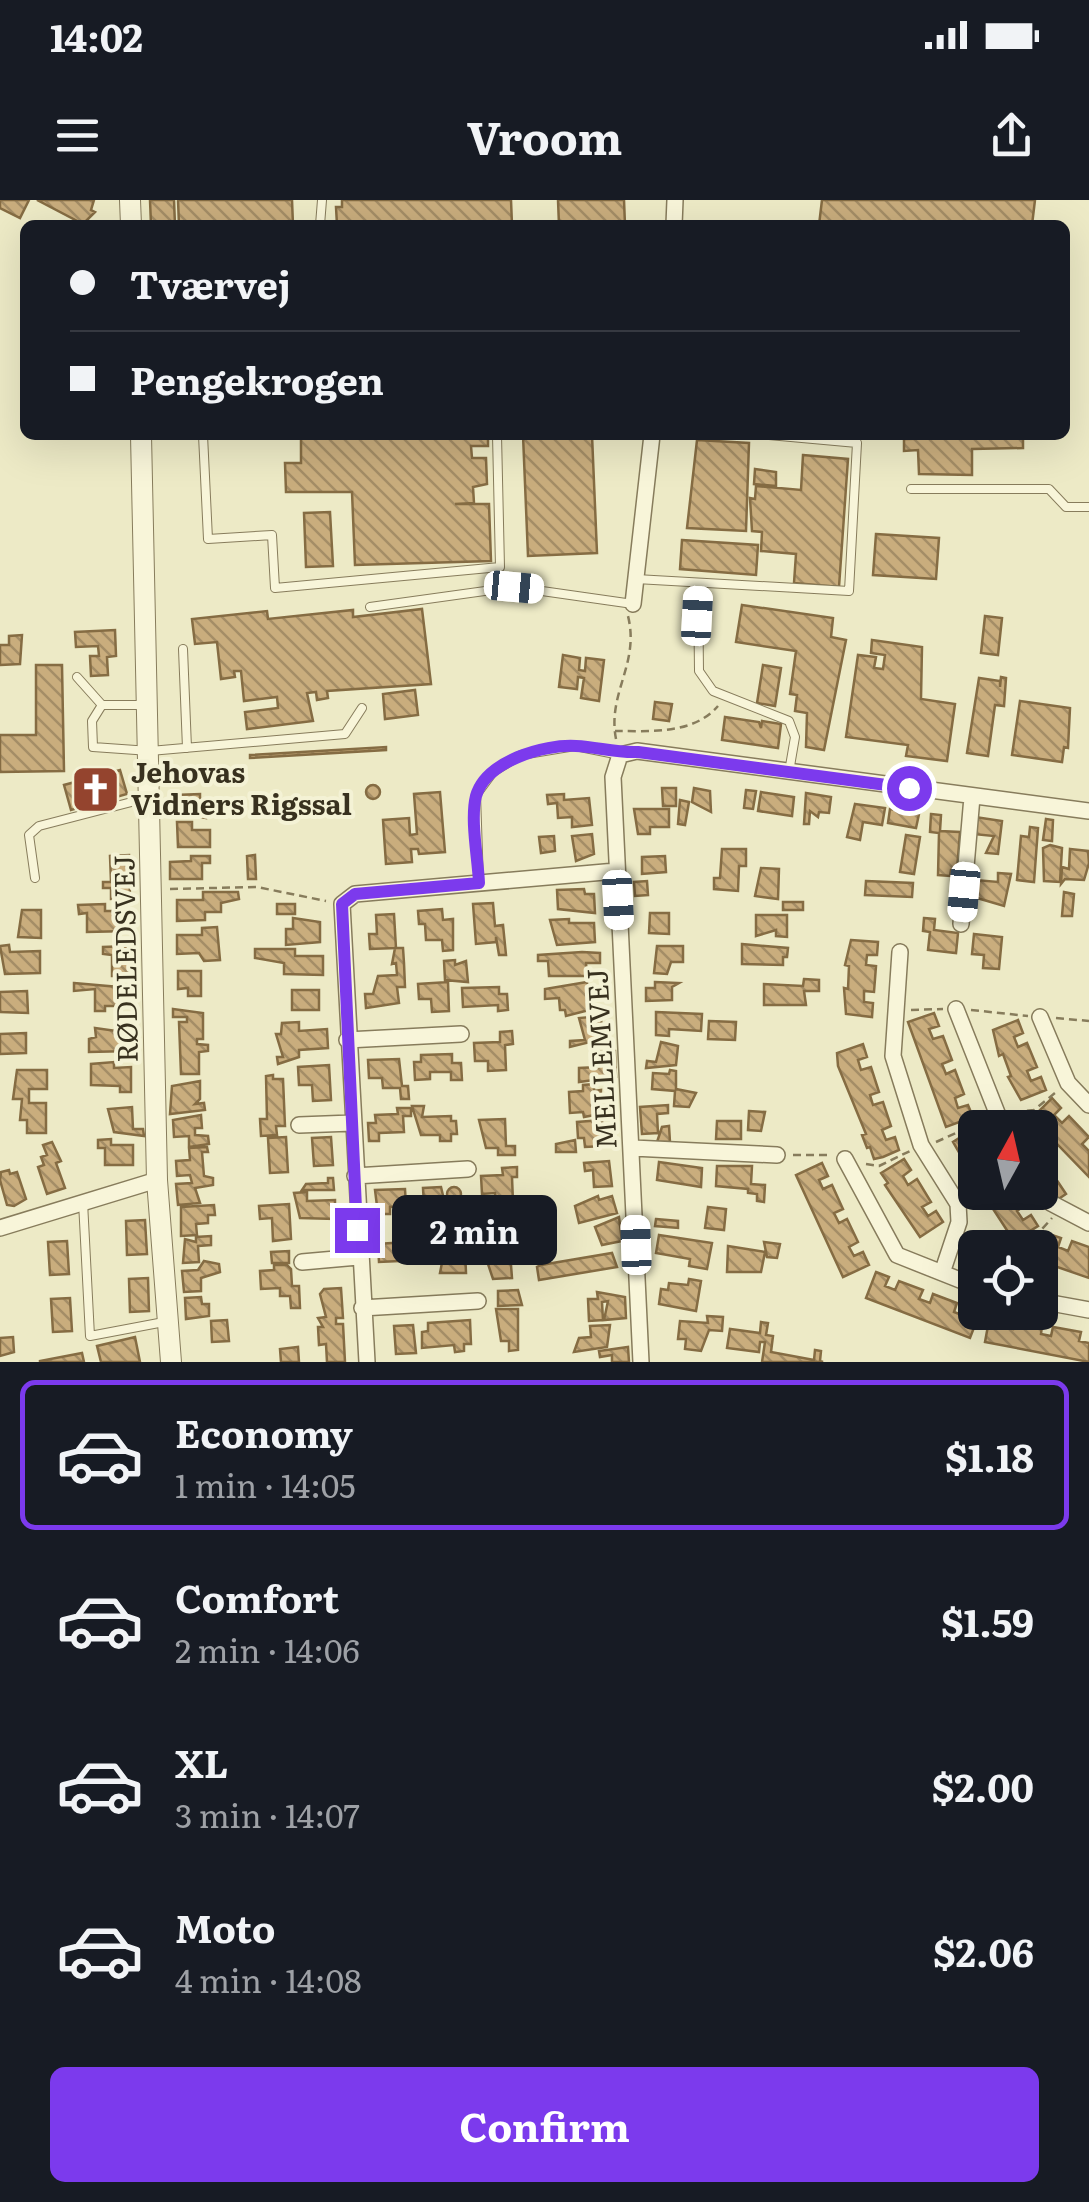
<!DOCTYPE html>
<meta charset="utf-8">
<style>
:root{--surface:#171b24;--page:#20242c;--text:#f1f3f6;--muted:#9ea1a6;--line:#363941;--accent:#7c3aed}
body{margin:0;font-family:Literata,serif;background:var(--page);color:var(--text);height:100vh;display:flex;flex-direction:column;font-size:38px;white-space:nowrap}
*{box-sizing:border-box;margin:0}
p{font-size:32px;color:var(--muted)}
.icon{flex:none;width:55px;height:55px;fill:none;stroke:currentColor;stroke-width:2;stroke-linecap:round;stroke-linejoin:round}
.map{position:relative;height:1162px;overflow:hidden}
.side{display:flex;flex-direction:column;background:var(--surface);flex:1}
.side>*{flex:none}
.top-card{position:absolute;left:20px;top:20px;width:1050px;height:220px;border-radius:15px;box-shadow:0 10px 40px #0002;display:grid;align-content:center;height:220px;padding:0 50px;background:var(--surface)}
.needle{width:65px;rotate:8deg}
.fabs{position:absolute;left:958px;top:910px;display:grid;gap:20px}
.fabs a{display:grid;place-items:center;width:100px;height:100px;border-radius:15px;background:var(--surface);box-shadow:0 10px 40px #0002;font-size:50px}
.end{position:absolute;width:45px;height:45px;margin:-22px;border:12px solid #7c3aed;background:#fff;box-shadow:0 0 0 5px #fff}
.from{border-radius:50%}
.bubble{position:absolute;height:70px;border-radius:15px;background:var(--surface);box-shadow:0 10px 40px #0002;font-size:32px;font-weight:700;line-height:70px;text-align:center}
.car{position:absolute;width:30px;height:60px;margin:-30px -15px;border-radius:12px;box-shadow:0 0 8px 2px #0007;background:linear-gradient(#fff 24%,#345 0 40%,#fff 0 76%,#345 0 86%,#fff 0)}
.top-card b{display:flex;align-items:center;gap:35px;height:95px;font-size:38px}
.top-card b+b{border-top:2px solid var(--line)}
.top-card i{width:25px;height:25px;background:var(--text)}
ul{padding:18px 0 0;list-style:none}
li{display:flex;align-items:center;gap:30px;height:150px;margin:0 20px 15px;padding:0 30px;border:5px solid transparent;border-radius:15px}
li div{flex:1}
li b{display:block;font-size:38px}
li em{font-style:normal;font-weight:700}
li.selected{border-color:var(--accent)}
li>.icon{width:90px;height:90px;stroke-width:1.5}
.action{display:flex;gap:20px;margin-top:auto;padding:20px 50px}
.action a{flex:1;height:115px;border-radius:15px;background:var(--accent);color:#fff;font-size:40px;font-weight:700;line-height:115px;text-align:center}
.status{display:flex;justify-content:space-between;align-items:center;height:70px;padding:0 50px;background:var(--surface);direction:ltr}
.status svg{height:28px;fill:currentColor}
header{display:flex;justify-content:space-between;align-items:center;height:130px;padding:0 50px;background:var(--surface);font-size:45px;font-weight:700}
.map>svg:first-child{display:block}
.building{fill:url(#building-back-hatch);stroke:#856c43;stroke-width:2.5}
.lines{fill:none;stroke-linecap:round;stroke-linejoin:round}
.service-casing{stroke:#877c5c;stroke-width:10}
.minor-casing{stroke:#877c5c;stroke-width:18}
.tertiary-casing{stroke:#877c5c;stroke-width:22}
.path{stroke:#877c5c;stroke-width:2.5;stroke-dasharray:8 5;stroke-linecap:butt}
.service{stroke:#f8f5d9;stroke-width:8}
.minor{stroke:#f8f5d9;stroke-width:15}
.tertiary{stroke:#f8f5d9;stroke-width:20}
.route{stroke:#7c3aed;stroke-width:12}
.labels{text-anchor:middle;stroke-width:8;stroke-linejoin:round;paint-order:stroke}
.poi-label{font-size:28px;font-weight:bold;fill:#38311f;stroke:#f4f2d5;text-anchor:start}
.street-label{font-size:28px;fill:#38311f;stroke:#f4f2d5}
</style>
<div class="status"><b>14:02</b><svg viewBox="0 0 49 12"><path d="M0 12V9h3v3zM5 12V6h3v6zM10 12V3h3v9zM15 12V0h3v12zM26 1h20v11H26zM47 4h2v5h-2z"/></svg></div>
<header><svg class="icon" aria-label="menu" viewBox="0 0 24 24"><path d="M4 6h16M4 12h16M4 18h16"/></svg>Vroom<svg class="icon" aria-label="share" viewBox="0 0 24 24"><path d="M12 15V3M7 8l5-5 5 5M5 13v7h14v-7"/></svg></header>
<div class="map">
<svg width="1089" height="1162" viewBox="0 0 1089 1162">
<defs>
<pattern id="building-back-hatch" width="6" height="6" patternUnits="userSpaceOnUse" patternTransform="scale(2.5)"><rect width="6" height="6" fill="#c9ad7d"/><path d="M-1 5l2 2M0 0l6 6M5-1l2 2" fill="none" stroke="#a48d66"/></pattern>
</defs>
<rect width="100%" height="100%" fill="#edeac6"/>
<path class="building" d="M0,0H29L20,18L0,8Z
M37,0H94L91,10L95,12L83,24Z
M150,0H174L175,25H151Z
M178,0H292L293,25H179Z
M342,0H511L512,25H337L336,7H342Z
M558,0H624L625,25H559Z
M822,0H1035L1032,25H819Z
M301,235H488V246H471L472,258H486L487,284L473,287L474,303L455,304H489L491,361L355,365L352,292H286L285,263H301Z
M523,235H592L597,353L528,356Z
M1023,237V248L972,249V275L919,274L918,250L904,251V239Z
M697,240L749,243L746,331L687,328Z
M803,255L848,259L839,387L794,383L796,354L761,351L762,332L752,331L750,298L755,299L756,286L801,290Z
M755,269L776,272V286L754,284Z
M330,312L333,366L306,367L304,313Z
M876,334L939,338L936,379L873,375Z
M682,340L758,345L756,375L680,369Z
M742,405L833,418L831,437L846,440L824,550L806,547L807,513L795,511L797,495L790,494L796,451L736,442Z
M422,409L431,484L327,491L328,498L317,500L316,492L307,493L313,521L247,529L245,512L278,508L277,497L244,501L241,471H234L235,477L221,479L217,442L195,444L192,419L267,411L268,419L353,410V417Z
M985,416L1002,418L998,455L981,453Z
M115,430L116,456L107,457L108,475L91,476L90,456H99L98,446L76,447L75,432Z
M22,435L20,464L0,465V445H9V436Z
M872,440L922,447L921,499L955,504L947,561L906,556L908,545L846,537L858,455L876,457L874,468L883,469L885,455L871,453Z
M563,455L580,458L579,470L585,471L586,458L604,460L599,501L581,498L584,478L578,477L577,489L559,487Z
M36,465H62L64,571L0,572V535H36Z
M763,465L781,468L775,506L757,503Z
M1001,477L1006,478L1004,506L995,505L988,556L967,553L979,478L1000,481V487Z
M415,490L418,515L385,519L383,494Z
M1020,501L1070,508L1068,548L1064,547L1062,562L1012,555Z
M655,502L672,504L669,521L653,519Z
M725,517L759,522L761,528L762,521L781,524L778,548L722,540Z
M386,547V550L250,558V555Z
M120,570L127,594L71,610L64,585Z
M366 592a7 7 0 1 1 14 0a7 7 0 1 1-14 0Z
M662,588H676V606H663Z
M694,588L710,591L711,612L692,602Z
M746,590L756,591L753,609L744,608Z
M440,592L445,652L419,654L418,649H411L412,662L386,664L383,620L409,618L410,635L417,634L414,594Z
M761,592L794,597L792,616L758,611Z
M806,593L831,597L829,613L819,612L818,617L810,611L809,624H804Z
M200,594V612H206V618L176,613L175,595Z
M564,594V600L589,598L592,625L572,627V617L558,618L557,603L548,604L547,595Z
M680,600L689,602L685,625L678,624Z
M855,604L885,608L882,625L863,622L860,640L847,637Z
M634,609H669V627H650V634H638Z
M890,609L919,614L916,628L888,623Z
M931,614L941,615L940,631L960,632L957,670H951L950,676L938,675L939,633L930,632Z
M975,617L1002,621L998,654L986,653L994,636L973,634Z
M1046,619L1053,620L1052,641L1043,640Z
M177,622H192V630H210V647H178Z
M1030,627L1038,628L1034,682L1017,680L1021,636L1029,637Z
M592,634L594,654L576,661L572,636Z
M906,635L920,637L914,674L900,672Z
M554,636L555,651L541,653L539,637Z
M1050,645L1062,648L1060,682L1044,681L1043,648Z
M722,649H746V666H739L738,691L714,689V678H720Z
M1070,649L1088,651L1089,663L1084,680L1065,679L1061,684L1062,667L1069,669Z
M129,655L130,698L111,699V688H103V682H111L110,656Z
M255,655L256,679H248L247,656Z
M191,656H210V663H202V679H170V662L191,661Z
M665,656L666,672L642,674V657Z
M761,668L779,669L778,699L755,696Z
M998,673L1011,674L1004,706L977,698L976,708L966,707L967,686L976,687V680L998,682Z
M647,681L648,695L635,696L634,682Z
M866,681L913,683L912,697L865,695Z
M584,689L585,694H594L595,713L558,709L557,690Z
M203,692H238L239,699L221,703V712H205V720L177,721V700H203Z
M1064,692L1074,694L1072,716H1062Z
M783,702H803V710H783Z
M493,703L495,726L503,725L506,755H499L496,737V742L476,744L473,704Z
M105,704V711H128L129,731L87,732V713L79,714L78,705Z
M277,704H295V714H277Z
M442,709L443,720L453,719V750L443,751L442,740H426L425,724H419L418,711Z
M22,710H41V738L18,737Z
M650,713H669V734L649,733Z
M394,714L396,748L370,749L369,734H377L376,715Z
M756,715H787V737L776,736V730L756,736Z
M293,718L320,722V742L286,745V729H293Z
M924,718L935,719L934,730L958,733L956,753L928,750L930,732L923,731Z
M569,719V723H594L595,742L557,745L550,720Z
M217,727L220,760L204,761L199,753L177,754V735H202V728Z
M974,734L1002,737L999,769L983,768L984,755L972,754Z
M851,740L878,742L877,755H867L866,765L876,766L874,792L864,791V802L873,803L872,817L846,814L844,788L848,789L849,766L845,765Z
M742,744L788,748L787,757H783V765L742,764Z
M9,745L10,752L40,751V773L5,774L0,746Z
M130,746L131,776H112V755L103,754V747Z
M657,746H683V762H671L667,774L654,773Z
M395,748H403L404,763L405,787H397L399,803L366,808L365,794H373L378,776L397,775L396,763L392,764Z
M255,749H295V756H323V775L284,774V763L255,758Z
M582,752L600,753V763H586L587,776H549L548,761H538V755Z
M455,760V765L466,761L468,782L445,780L444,761Z
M178,771H201V796H188V788L178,789Z
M804,779L819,780V791H804L806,805H764V784L803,786Z
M448,782L449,811L432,812L431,799H419L418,784Z
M587,782L589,810L566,816L565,810H560L559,798L545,799V789Z
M655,782L679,783L672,787V800L646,801V788H655Z
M74,783L130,788V806H105V811H95V789L74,791Z
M499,787V794H507L508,810L498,811V805L463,807L462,788Z
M292,790H319V810H292Z
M27,791L28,813L0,812V792Z
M173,809L203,813V839H197V844L208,845V851L199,852V874H181L179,822H187V817H173Z
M656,812L702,814L701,831L669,829V836L656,835Z
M934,813L939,826L929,829L933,839L943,836L952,860L942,864L946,874L955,870L964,894L955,898L958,908L968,905L973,917L946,927L908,822Z
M601,816L602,839L570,847V841L585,840L579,818Z
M1018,820L1023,833L1014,837L1018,847L1027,843L1037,867L1027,871L1031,881L1041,877L1046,890L1021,900L1008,877L1011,876L1003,854L999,856L993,830Z
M709,821L736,822L735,840L708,839Z
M299,822V831L327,829L328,848L299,850V857L278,864L277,857H283L276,834H281L282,823Z
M95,828L131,833V851L89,852V839L96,837Z
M512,831L513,844L505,845L506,870L488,871V861H475L474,843L500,842V832Z
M26,833V853L0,854V834Z
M661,842L678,846L676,865L646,868L647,861L656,862Z
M863,844L867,857L858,860L861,870L871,867L879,892L870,895L873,905L883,902L891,926L882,930L886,940L895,937L899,950L883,957L874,959L870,947L867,948L862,935L866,934L838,866L837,853Z
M615,851L616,877L579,882V868L599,867V852Z
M452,854V863H461L462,880H451V872H430V879L415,880L414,862H421V855Z
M399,859L402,886H408L409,899H401L400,888H383L382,878H369L368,860Z
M114,862V868L131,867V892H120V886L91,885V864Z
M329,865L331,900L313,901L312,885H299L298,867Z
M17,870H47V889H29V903H46V933H27V920H20L22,899H13Z
M670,870L676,871V889L696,893L689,907L674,906L675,891L652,889L653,873L669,874Z
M273,875V879H283L285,926H276L277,935L261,936L260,919H267L266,876Z
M200,881V899L195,904L204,903L205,910L170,914L172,886Z
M594,884V891L601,890L600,914L584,917L583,912L570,913L569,892L583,891V885Z
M1052,898L1061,908L1054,915L1062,923L1069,916L1089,937L1082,944L1089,951V977L1032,918Z
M668,905V913L657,914L658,933L642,934L640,907Z
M412,906H424L422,917L451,916V921H456L457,934H451V941H440V935H421Z
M132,907L133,929H143L144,936L114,932L108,909Z
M397,908H411V916H403L404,932L379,933V941H369L368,923H376L375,915L398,914Z
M749,911L765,912L761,931L748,930Z
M201,915L202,928H195V935L208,936L209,944L189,947V936L174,937L173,920Z
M505,919L506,946H515V955H498V948H486L479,920Z
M602,920L604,946L585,947L584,938H578L577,922Z
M717,921H741V939H716Z
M669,926L670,942H657L662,927Z
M975,928V980L953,942Z
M286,937L288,972L270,973L268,938Z
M331,937L333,965L314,966L312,938Z
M111,939V945H133V965H105V948H98V940Z
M575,940L576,952H556V944Z
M52,942L61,961L56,963L65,988L47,994L38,967L44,965L41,957L47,955L43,945Z
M207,947L208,952H202L204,976L213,978V985L195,988L200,1003L178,1005L176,984L192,983L190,975L177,976L176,961L190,960L189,948Z
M904,959L911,970L903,976L908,985L917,979L931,1002L922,1007L928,1016L936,1011L943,1022L920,1037L885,985L888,983L881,973Z
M609,961L612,986L594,987L593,970L585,971L584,963Z
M659,962L702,968L701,987L657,980Z
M822,963L828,976L819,980L823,989L832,985L843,1009L834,1013L839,1023L847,1019L858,1042L849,1047L854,1056L863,1052L869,1065L843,1077L796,975Z
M717,966H752L751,984L765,985L764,1002L757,1001V994L748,993V989L716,986Z
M517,967V977H512L513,1002H496L495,993L482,994L481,976L503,975L502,968Z
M9,970L10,974L17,972L26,999L14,1006L7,1005L0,980L1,972Z
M328,978H333L334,990H302L306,984L328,983Z
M1056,979L1066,994L1057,1000L1047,984Z
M447 994a7 7 0 1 1 14 0a7 7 0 1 1-14 0Z
M441,987L449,1021L425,1022L423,988Z
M405,989L406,1006L390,1007V1014H378L375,990Z
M307,992V1001L335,1000V1019L300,1018L294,993Z
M982,992H1018L1025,1005L1017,1011L1023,1020L1031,1015L1038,1026L1014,1041Z
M598,996L599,1000L612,996L617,1013L579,1023L575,1006Z
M289,1004L291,1039L273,1041L272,1018L260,1019L259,1006Z
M214,1005L215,1015H208V1023L196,1024L197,1035L181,1036V1007Z
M708,1007L726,1009L724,1030L705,1028Z
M619,1017L622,1041L602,1045L595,1027Z
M656,1019L678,1021V1028L655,1026Z
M145,1020L147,1054L127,1055L126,1021Z
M1046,1033L1061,1038L1058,1047L1068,1051L1072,1041L1089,1047V1078L1040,1061Z
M471,1035V1049H465L466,1073H440L446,1042Z
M659,1035L712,1043L707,1069L689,1066L690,1059L656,1053Z
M211,1036V1045L198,1046L199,1062L183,1063L185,1039L196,1042V1037Z
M67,1041L69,1074L50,1075L48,1042Z
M420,1041L421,1060L379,1062L378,1044Z
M764,1042L780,1044L777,1058L767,1057Z
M728,1046L765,1052L761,1072H727Z
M289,1051V1063H272L271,1052Z
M510,1052L512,1078L493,1079L485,1055Z
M612,1053L617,1067L539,1080L537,1067L541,1065Z
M204,1061L219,1064L220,1072L201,1078V1091L184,1092L182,1071L198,1070Z
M274,1065H287L291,1069L292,1086H299L300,1108H291L290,1096H280V1088L261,1089L260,1071L274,1070Z
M876,1072L889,1077L885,1086L895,1090L899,1081L923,1090L919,1099L930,1103L933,1094L957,1103L954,1112L964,1116L968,1107L980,1112L970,1138L866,1098Z
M148,1078L149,1111L130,1112L129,1079Z
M689,1079L701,1081L696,1111L659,1104L661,1089L668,1090L669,1083L688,1085Z
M341,1088L343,1118H336V1124H343L345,1162H327L326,1144L319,1145L318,1127H323L318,1118L326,1117L320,1094L324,1089Z
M518,1090L522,1105L498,1106V1091Z
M597,1092L625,1097L626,1118L604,1120L608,1101L602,1102L603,1120L589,1121L588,1099H598Z
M201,1097L202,1104H209V1116L186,1119L185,1098Z
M70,1098L72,1131L53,1132L51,1099Z
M496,1109H518V1150L509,1151V1141H501Z
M990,1115L1004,1117L1002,1127L1013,1129L1014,1119L1042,1125L1041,1134L1051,1136L1053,1127L1081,1132L1079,1141L1089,1143V1162L985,1142Z
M707,1116L723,1117L722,1131L709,1130L701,1151L685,1149L686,1139H678L680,1121L708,1123Z
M227,1120L229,1141L212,1142L211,1121Z
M470,1120L471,1144H464V1151L455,1152L454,1145L422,1148V1132L428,1131V1123Z
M761,1122L768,1123L766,1135L773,1136L771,1152L814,1160L815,1150L821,1151L820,1161L823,1162H762L765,1142H760L759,1152L727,1148L730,1129L760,1133Z
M413,1125L416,1153L396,1154L394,1126Z
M610,1125L607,1147L574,1152L579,1138L591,1137L590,1126Z
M13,1137L14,1152L0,1156V1138Z
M135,1137L140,1162H101L97,1146Z
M298,1147L299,1162H281L280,1149Z
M628,1147L629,1162H612V1155L600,1157L599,1151Z
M82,1153L84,1162H40V1161Z"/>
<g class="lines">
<defs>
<path id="service" d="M320,25L322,0
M203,235L208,339L272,335L275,388L500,367L497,235
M911,289H1049L1066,307H1089
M636,379L849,391L857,243L769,235
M698,383L699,471L713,491L789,521L795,537L789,572
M370,407L514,387L633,404
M183,449L187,548
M77,477L102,505H145
M102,505L92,521L93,547L150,551L345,534L362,508
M35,678L29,635L39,626L147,598
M479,683L476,595L493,572L521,555L575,546L620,555
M83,1002L90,1136L164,1122"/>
<path id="minor" d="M674,25L675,0
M633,404L652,235
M961,724L972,597
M900,752L893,856L921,945L958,1004L959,1022L942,1073
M956,809L1003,928
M1040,817L1068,883L1089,905
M347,840L461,834
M299,925L352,923
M633,948L777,955
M845,959L897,1055L975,1086
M355,976L468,969
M1040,986L1051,1003L1089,1023
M0,1028L157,980
M302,1062L358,1057
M1040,1101L1089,1110
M362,1108L478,1101
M367,1162L342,704L355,694L616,671
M641,1162L613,577L620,555L637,551L1089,611"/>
<path id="tertiary" d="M130,0L131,25
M141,235L157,980L171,1162"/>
</defs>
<use href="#service" class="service-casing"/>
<use href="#minor" class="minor-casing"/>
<use href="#tertiary" class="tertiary-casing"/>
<path class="path" d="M615,531C649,531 693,535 718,506
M616,539C607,493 640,464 628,416
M170,689L257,687L326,701
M911,810L943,809
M971,810L1028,816
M1056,818L1089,821
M1014,912L1034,910L1055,893
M936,942L983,921
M793,955H829
M866,964L879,966L910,951
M1025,1048L1052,1018"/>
<use href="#service" class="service"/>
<use href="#minor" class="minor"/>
<use href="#tertiary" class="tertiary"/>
</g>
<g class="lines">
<path class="route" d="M357,1030L342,704L355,694L479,683C478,658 470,620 476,596C486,561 544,544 576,546C598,547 615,553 638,552L909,588"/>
</g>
<defs>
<symbol id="church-square" viewBox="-11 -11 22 22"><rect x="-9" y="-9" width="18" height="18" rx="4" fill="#94442e" stroke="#f4f2d5"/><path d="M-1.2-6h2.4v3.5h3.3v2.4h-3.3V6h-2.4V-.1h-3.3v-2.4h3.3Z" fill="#fff"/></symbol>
</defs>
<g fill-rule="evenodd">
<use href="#church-square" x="68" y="562" width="55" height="55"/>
</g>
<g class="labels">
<g class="poi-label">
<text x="131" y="583">Jehovas<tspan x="131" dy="32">Vidners Rigssal</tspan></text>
</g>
<g class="street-label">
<text transform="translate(126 759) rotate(-91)" y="10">RØDELEDSVEJ</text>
<text transform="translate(602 859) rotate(-93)" y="10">MELLEMVEJ</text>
</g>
</g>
</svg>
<div class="fabs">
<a><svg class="needle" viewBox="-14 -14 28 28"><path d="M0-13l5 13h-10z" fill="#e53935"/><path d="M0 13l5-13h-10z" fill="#9ea1a6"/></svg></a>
<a><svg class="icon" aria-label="locate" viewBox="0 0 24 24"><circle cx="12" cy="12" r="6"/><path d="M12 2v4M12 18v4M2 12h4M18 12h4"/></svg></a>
</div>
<i class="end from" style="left:909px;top:588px"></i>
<i class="end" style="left:357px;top:1030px"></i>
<div class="bubble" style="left:392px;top:995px;width:165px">2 min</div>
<i class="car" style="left:514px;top:387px;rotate:95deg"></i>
<i class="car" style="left:697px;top:416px;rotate:3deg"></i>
<i class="car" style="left:964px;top:692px;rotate:185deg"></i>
<i class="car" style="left:618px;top:700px;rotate:177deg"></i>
<i class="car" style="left:636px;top:1045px;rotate:358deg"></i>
<div class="top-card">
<b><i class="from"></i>Tværvej</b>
<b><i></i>Pengekrogen</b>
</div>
</div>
<section class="side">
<ul>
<li class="selected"><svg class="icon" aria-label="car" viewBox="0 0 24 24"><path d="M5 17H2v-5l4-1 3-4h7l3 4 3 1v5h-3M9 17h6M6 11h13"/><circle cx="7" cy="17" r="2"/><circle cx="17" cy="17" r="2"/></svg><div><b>Economy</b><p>1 min · 14:05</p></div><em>$1.18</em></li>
<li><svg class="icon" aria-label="car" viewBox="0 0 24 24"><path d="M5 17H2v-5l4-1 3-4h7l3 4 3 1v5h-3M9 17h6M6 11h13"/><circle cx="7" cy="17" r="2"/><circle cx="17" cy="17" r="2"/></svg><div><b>Comfort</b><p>2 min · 14:06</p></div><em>$1.59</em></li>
<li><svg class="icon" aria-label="car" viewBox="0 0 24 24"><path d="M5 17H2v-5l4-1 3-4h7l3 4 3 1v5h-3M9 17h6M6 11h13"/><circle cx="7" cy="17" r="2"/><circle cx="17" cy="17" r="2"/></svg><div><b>XL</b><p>3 min · 14:07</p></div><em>$2.00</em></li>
<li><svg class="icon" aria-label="car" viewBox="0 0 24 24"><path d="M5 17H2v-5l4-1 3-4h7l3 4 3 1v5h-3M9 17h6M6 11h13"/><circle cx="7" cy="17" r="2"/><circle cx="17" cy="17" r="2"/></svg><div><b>Moto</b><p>4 min · 14:08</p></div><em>$2.06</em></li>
</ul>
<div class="action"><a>Confirm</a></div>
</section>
